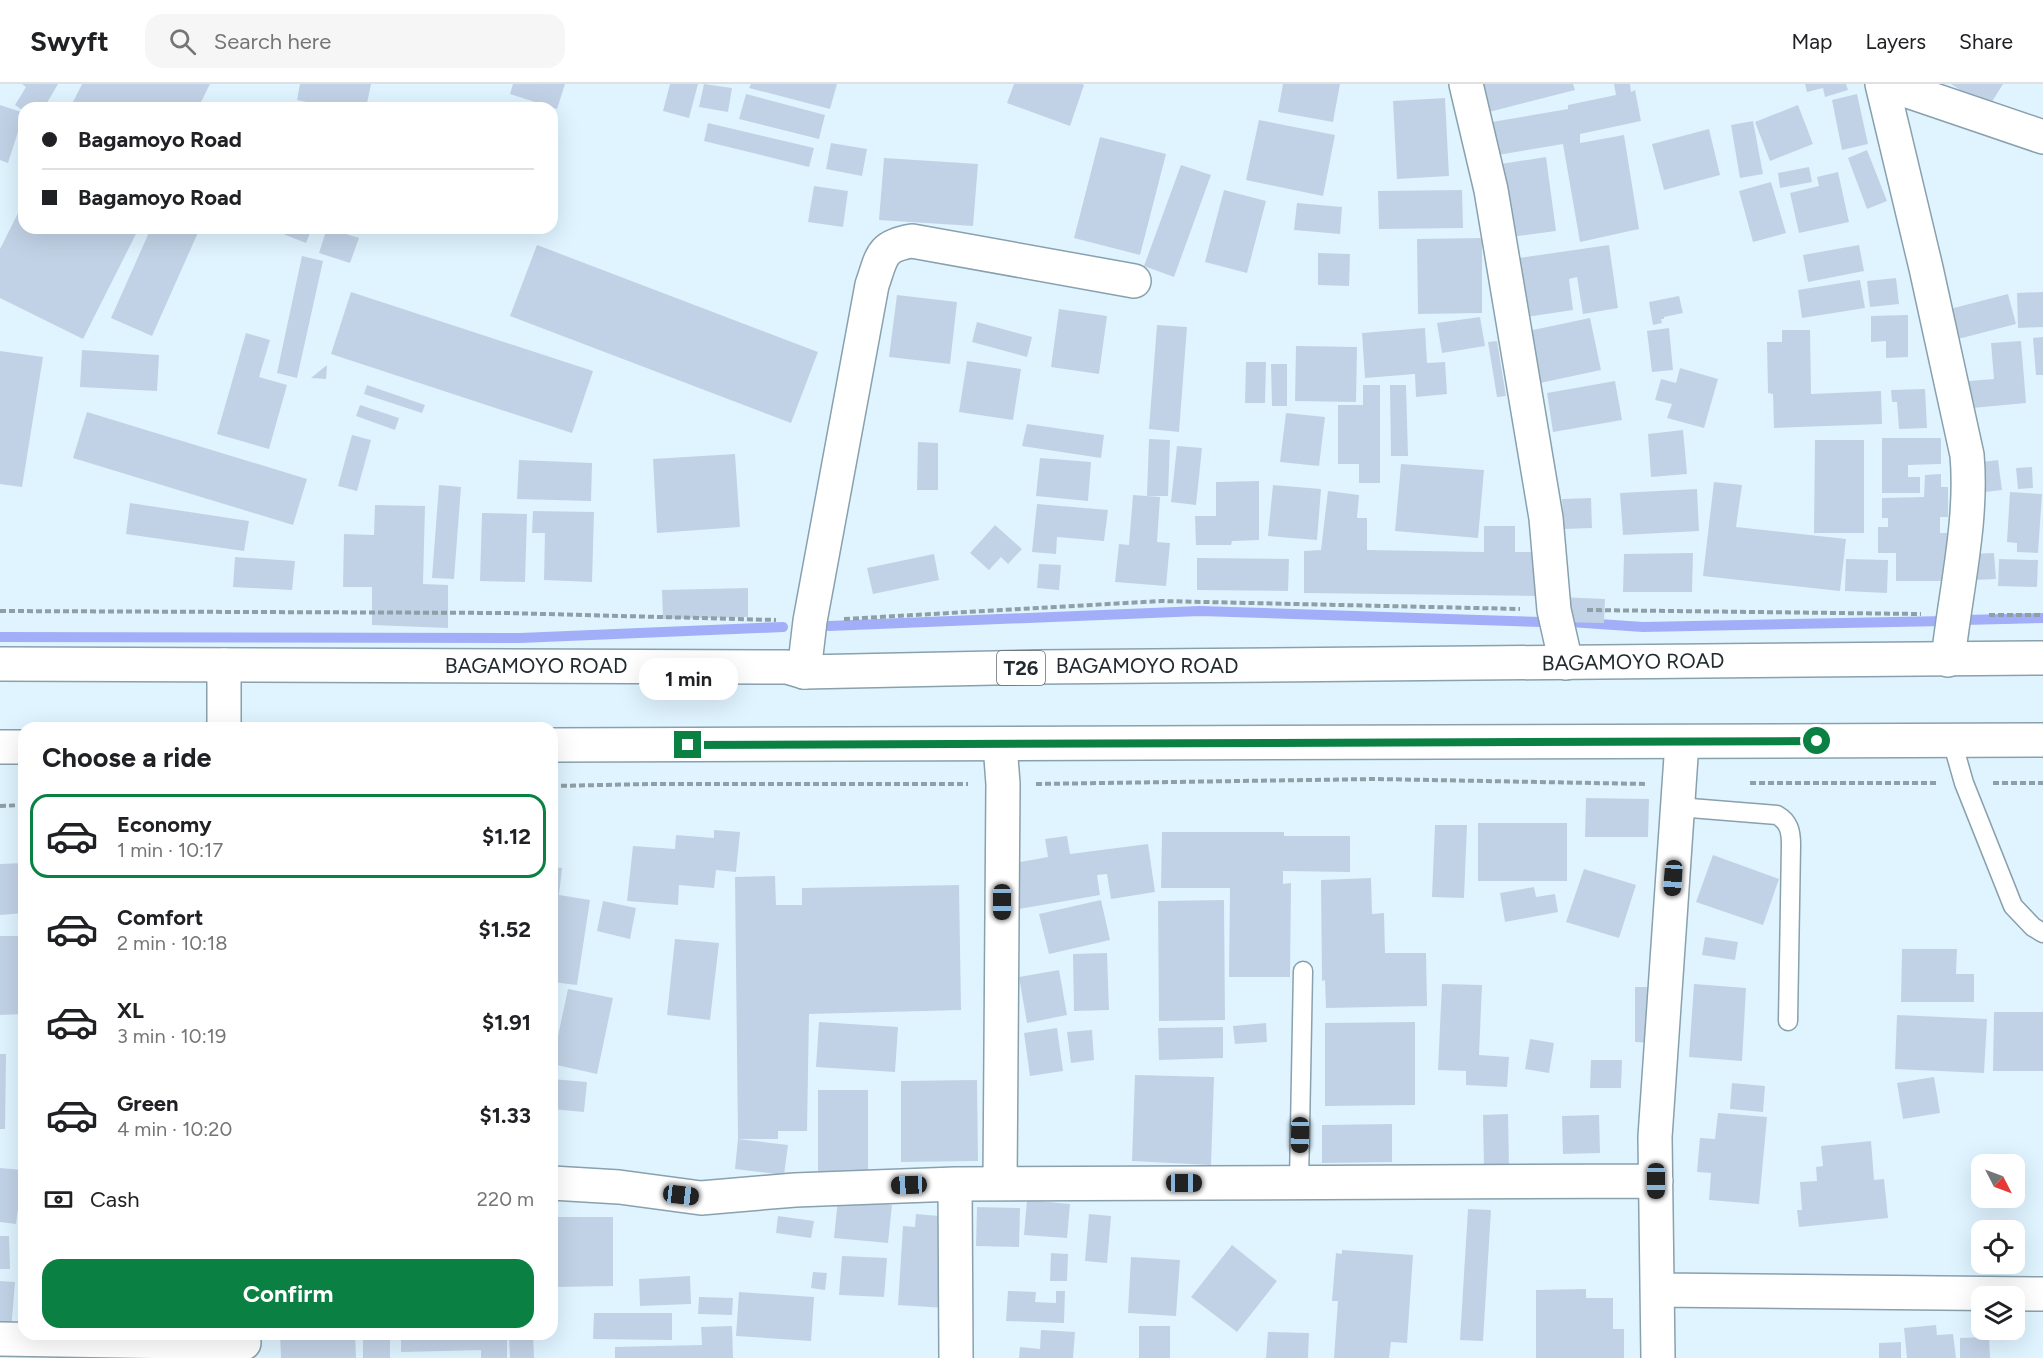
<!DOCTYPE html>
<meta charset="utf-8">
<style>
:root{--surface:#fff;--page:#f6f6f6;--text:#202124;--muted:#757577;--line:#e0e0e0;--accent:#0b8043}
body{margin:0;font-family:Figtree,sans-serif;background:var(--page);color:var(--text);height:100vh;display:flex;flex-direction:column;font-size:22px;white-space:nowrap}
*{box-sizing:border-box;margin:0}
p{font-size:20px;color:var(--muted)}
.icon{flex:none;width:33px;height:33px;fill:none;stroke:currentColor;stroke-width:2;stroke-linecap:round;stroke-linejoin:round}
.map{position:relative;flex:1;overflow:hidden}
.side{position:absolute;left:18px;top:638px;width:540px;height:618px;display:flex;flex-direction:column;background:var(--surface);border-radius:18px;box-shadow:0 6px 24px #0002}
.side>*{flex:none}
.guide{position:absolute;left:18px;top:18px;width:540px;height:132px;border-radius:18px;box-shadow:0 6px 24px #0002;display:grid;align-content:center;height:132px;padding:0 24px;background:var(--surface)}
.needle{width:39px;rotate:132deg}
.fabs{position:absolute;left:1971px;top:1070px;display:grid;gap:12px}
.fabs a{display:grid;place-items:center;width:54px;height:54px;border-radius:12px;background:var(--surface);box-shadow:0 6px 24px #0002;font-size:30px}
.end{position:absolute;width:27px;height:27px;margin:-14px;border:8px solid #0b8043;background:#fff;box-shadow:0 0 0 3px #fff}
.from{border-radius:50%}
.bubble{position:absolute;height:42px;border-radius:18px;background:var(--surface);box-shadow:0 6px 24px #0002;font-size:20px;font-weight:700;line-height:42px;text-align:center}
.car{position:absolute;width:18px;height:36px;margin:-18px -9px;border-radius:8px;box-shadow:0 0 4px 2px #0007;background:linear-gradient(#222 24%,#8ab4d8 0 40%,#222 0 76%,#8ab4d8 0 86%,#222 0)}
.guide b{display:flex;align-items:center;gap:21px;height:57px;font-size:22px}
.guide b+b{border-top:2px solid var(--line)}
.guide i{width:15px;height:15px;background:var(--text)}
ul{padding:0;list-style:none}
li{display:flex;align-items:center;gap:18px;height:84px;margin:0 12px 9px;padding:0 12px;border:3px solid transparent;border-radius:18px}
li div{flex:1}
li b{display:block;font-size:22px}
li em{font-style:normal;font-weight:700}
li.on{border-color:var(--accent)}
li>.icon{width:54px;height:54px;stroke-width:1.5}
h2{padding:0 24px;font-size:27px;line-height:72px}
.pay{display:flex;align-items:center;gap:15px;height:66px;padding:0 24px;font-size:22px}
.pay p{margin-inline-start:auto}
.primary-button{display:flex;gap:12px;margin-top:auto;padding:12px 24px}
.primary-button a{flex:1;height:69px;border-radius:18px;background:var(--accent);color:#fff;font-size:24px;font-weight:700;line-height:69px;text-align:center}
header{display:flex;align-items:center;gap:36px;box-sizing:border-box;height:84px;padding:0 30px;background:var(--surface);border-bottom:2px solid var(--line)}
header strong{font-size:28px}
nav{display:flex;gap:33px;margin-inline-start:auto;font-size:21px}
.search{width:420px;height:54px;background:var(--page);display:flex;align-items:center;gap:15px;box-sizing:border-box;padding:0 21px;border-radius:18px;color:var(--muted);font-size:22px}
.map>svg:first-child{display:block}
.lines{fill:none;stroke-linecap:round;stroke-linejoin:round}
.stream{stroke:#a2aff8;stroke-width:10}
.building{fill:#c2d2e6}
.service-casing{stroke:#88a1ad;stroke-width:21}
.minor-casing{stroke:#88a1ad;stroke-width:36}
.trunk-casing{stroke:#88a1ad;stroke-width:36}
.path{stroke:#8e9fa7;stroke-width:4;stroke-dasharray:6 3;stroke-linecap:butt}
.service{stroke:#fff;stroke-width:18}
.minor{stroke:#fff;stroke-width:33}
.trunk{stroke:#fff;stroke-width:33}
.route{stroke:#0b8043;stroke-width:8}
.labels{text-anchor:middle;stroke-width:6;stroke-linejoin:round;paint-order:stroke}
.shield{fill:#fff;stroke:#646b6e;stroke-width:1.5}
.shield-label{font-size:20px;font-weight:bold;fill:#212b30}
.street-label{font-size:21px;fill:#212b30;stroke:#fff}
</style>
<header>
<strong>Swyft</strong>
<div class="search"><svg class="icon" aria-label="search" viewBox="0 0 24 24"><circle cx="10" cy="10" r="6"/><path d="M15 15l6 6"/></svg>Search here</div>
<nav><a>Map</a><a>Layers</a><a>Share</a></nav>
</header>
<div class="map">
<svg width="2043" height="1274" viewBox="0 0 2043 1274">
<rect width="100%" height="100%" fill="#dff4ff"/>
<g class="lines">
<path class="stream" d="M1964,536L2043,534
M1570,538L1643,543L1946,537
M829,542L1200,527L1541,538
M0,553L520,554L783,543"/>
</g>
<path class="building" d="M22,0H58L44,24H24V27L15,21L26,3Z
M82,0H210L198,24H70Z
M300,0H371L366,24H335L297,16Z
M513,0H565L557,25L510,10Z
M670,0H698L689,34L663,27Z
M704,0L732,4L728,28L699,23Z
M751,0H837L830,25L749,4Z
M1014,0H1082L1084,1L1070,42L1007,19Z
M1283,0H1340L1333,38L1278,28Z
M1477,0H1573L1575,6L1485,29Z
M1614,0H1630L1631,8L1635,6L1641,37L1580,50V59L1624,51L1639,145L1580,158L1563,60L1498,71L1492,38L1568,25V21L1616,11Z
M1805,0H1846L1848,6L1825,13L1823,4L1807,8Z
M1951,0H2003L1988,24Z
M746,10L825,31L819,55L739,35Z
M1857,10L1868,60L1842,66L1832,16Z
M1445,14L1449,92L1397,95L1393,17Z
M0,21L24,29L8,79L0,76Z
M1798,21L1813,60L1770,77L1755,38Z
M1259,36L1335,51L1323,112L1246,96Z
M1753,37L1763,90L1740,94L1731,41Z
M708,39L814,64L809,83L704,57Z
M1709,45L1720,91L1664,106L1652,60Z
M1100,53L1166,70L1140,171L1074,154Z
M831,59L867,65L862,92L826,85Z
M1867,66L1887,117L1867,125L1848,74Z
M1546,73L1556,147L1511,153L1501,80Z
M884,74L978,80L973,142L879,136Z
M1181,81L1211,91L1174,193L1144,182Z
M1809,83L1812,98L1780,104L1778,89Z
M1838,88L1849,138L1799,149L1790,109L1819,102L1817,93Z
M1771,98L1786,149L1753,158L1739,107Z
M814,102L848,107L843,143L808,138Z
M1224,106L1266,117L1247,189L1205,178Z
M1462,106L1463,144L1379,145L1378,107Z
M24,117V144H139L83,255L0,214V165Z
M1297,119L1342,123L1340,150L1294,146Z
M151,144H200L152,252L111,234Z
M268,144H312L306,159Z
M327,144L359,154L350,179L319,169Z
M1482,154V229L1418,230L1417,155Z
M537,161L818,268L791,339L510,232Z
M1609,161L1618,224L1583,230L1577,193L1569,195L1573,226L1526,233L1519,174Z
M1859,161L1864,187L1808,198L1803,171Z
M1318,169L1350,170L1349,202L1318,201Z
M302,172L323,177L297,294L277,289Z
M1896,194L1899,220L1870,223L1867,197Z
M1860,196L1865,224L1802,234L1798,206Z
M351,208L593,287L572,349L331,270Z
M2043,208V243L2018,244L2017,209Z
M2008,210L2016,240L1958,255L1950,225Z
M897,211L957,218L950,280L889,273Z
M1679,212L1683,229L1664,233V235H1661L1662,239L1653,241L1649,218Z
M1059,225L1107,232L1099,290L1051,283Z
M1908,231V273L1886,274V257L1871,258V232Z
M1480,233L1485,262L1442,269L1437,239Z
M1590,234L1601,286L1540,299L1528,247Z
M977,238L1032,253L1027,273L972,258Z
M1157,241L1187,243L1179,348L1149,345Z
M1425,244L1427,279L1445,278L1447,310L1416,313L1415,290L1365,294L1362,249Z
M1669,244L1673,286L1652,288L1647,247Z
M1782,246H1810L1811,310L1881,307L1882,340L1774,344L1773,310L1768,309L1767,258H1782Z
M246,249L270,256L259,293L287,301L269,365L217,350Z
M2043,253V291H2036L2033,254Z
M1497,257L1506,312L1497,313L1488,258Z
M2021,257L2026,319L1972,324L1969,297L1994,295L1991,259Z
M1296,262L1357,263L1356,318L1295,317Z
M82,266L159,271L157,307L80,303Z
M0,267L43,273L22,403L0,400Z
M967,277L1021,285L1013,336L959,328Z
M1246,278H1266L1265,319H1245Z
M1271,280H1287V322H1272Z
M327,281L326,295L311,294Z
M1680,284L1718,295L1704,344L1667,334L1672,320L1655,316L1661,295L1676,299Z
M1615,297L1622,336L1553,348L1547,309Z
M367,301L425,321L422,329L364,310Z
M1363,301H1380V399H1359V380H1338V321H1363Z
M1390,301H1406L1408,372H1391Z
M1925,305L1927,344L1899,345L1897,318H1892L1891,306Z
M360,321L399,334L395,346L356,332Z
M87,328L307,395L293,441L73,374Z
M1286,329L1325,333L1319,382L1280,378Z
M1027,340L1104,351L1101,374L1022,362Z
M1683,346L1687,390L1651,393L1648,350Z
M352,351L371,356L357,407L338,402Z
M1882,354H1941V380L1908,381V393H1920V409H1882Z
M1149,355L1170,356L1168,412H1147Z
M1815,356H1864V449H1814Z
M918,358L938,359V406H917Z
M1177,362L1202,364L1196,421L1171,418Z
M735,370L740,443L657,449L653,375Z
M1040,374L1091,378L1088,417L1036,412Z
M519,376L592,379L591,417L517,415Z
M1998,376L2002,406L1977,409L1974,379Z
M1401,380L1484,386L1478,454L1395,447Z
M2032,383L2033,404L2018,405L2016,384Z
M1941,390V403H1948V433H1940V449H1950V497H1896V469H1878V443H1888V434H1882V414L1924,413L1925,391Z
M1259,397V456L1232,457L1231,461H1196L1195,432H1216V398Z
M1714,398L1742,401L1736,443L1846,455L1840,507L1703,492Z
M439,401L461,403L454,495L432,494Z
M1273,401L1321,405L1317,456L1268,452Z
M1697,405L1699,447L1623,451L1620,409Z
M1328,407L1359,411L1357,434H1367V466L1484,468V442H1515V468H1539V512L1304,509V467L1321,466Z
M2010,408L2042,410L2038,469L2017,468V459L2007,458Z
M1133,411L1160,413L1157,458L1170,459L1166,502L1115,498L1119,460L1129,461Z
M1591,414L1592,444L1564,445L1562,415Z
M130,419L249,437L244,467L126,450Z
M1037,420L1108,426L1104,457L1057,453L1056,470L1032,468Z
M375,421L425,422L423,500L448,501V544L372,541V503H343L344,450L374,451Z
M533,427L594,428L592,498L544,496L545,449H532Z
M482,429L527,430L525,498L480,497Z
M995,441L1022,465L1008,480L1001,473L989,486L970,469Z
M1693,469L1692,508H1623L1624,470Z
M1994,469L1996,495L1973,496L1971,470Z
M934,470L939,496L873,510L867,484Z
M235,473L295,477L292,506L233,503Z
M1197,474L1289,475L1288,507L1197,506Z
M1846,475L1888,476L1887,509L1845,507Z
M1999,475L2038,476L2037,503L1998,502Z
M1039,480L1061,481L1059,506L1037,504Z
M748,504V533L663,535L662,506Z
M1559,513L1605,515L1604,539L1558,538Z
M1586,714L1649,715L1648,753H1585Z
M1478,739H1567V797H1478Z
M1435,741H1467L1464,814L1432,813Z
M714,746L740,748L736,788L716,786L714,804L679,801L678,821L627,817L633,762L675,765L676,751L714,754Z
M1162,748H1284V752H1350V788L1283,787V800L1291,799L1290,893H1229L1230,804H1161Z
M1067,752L1070,770L1148,760L1155,808L1111,815L1107,790L1097,791L1100,811L1019,825L1015,797V779L1048,773L1045,755Z
M1713,771L1779,795L1763,841L1696,818Z
M24,779V829L0,831V780Z
M552,783L562,784L559,811L590,816L577,901L552,898Z
M1584,785L1636,801L1619,854L1566,838Z
M775,792L776,821H802V804L959,801L961,926L809,930L807,1047H778V1055H738L735,793Z
M1371,794L1372,830L1384,829L1385,869H1426L1427,922L1326,924L1325,896L1322,897L1321,796Z
M1534,803L1536,813L1555,810L1558,828L1505,838L1500,809Z
M1101,816L1110,856L1049,870L1039,830Z
M1224,816L1225,936L1159,937L1158,817Z
M603,817L636,824L630,855L597,847Z
M0,852H24V930L0,931Z
M1705,853L1738,858L1735,876L1702,871Z
M675,855L719,859L710,936L667,931Z
M1902,865H1957L1956,890H1974V918H1901Z
M1107,869L1109,926L1074,927L1073,870Z
M1059,886L1067,931L1027,939L1019,893Z
M1442,900L1482,901L1479,971L1509,973L1507,1003L1466,1001V987L1438,986Z
M1694,900L1746,904L1742,977L1689,973Z
M1635,903H1656V959L1635,958Z
M568,905L613,914L597,990L552,980Z
M1994,928H2043V987H1993Z
M1897,931L1987,935L1984,989L1895,985Z
M819,938L898,943L895,988L816,983Z
M1415,938V1021L1325,1022V939Z
M1266,939L1267,958L1235,960L1233,942Z
M1223,943V974L1159,976L1158,944Z
M1057,944L1063,987L1030,992L1024,949Z
M1092,946L1094,976L1071,979L1067,948Z
M1530,955L1554,959L1549,989L1525,985Z
M0,970H6L5,1045H0Z
M1591,976H1622L1621,1004H1590Z
M1135,991L1214,993L1211,1081L1132,1077Z
M1934,993L1940,1029L1903,1035L1897,999Z
M552,995L587,998L584,1028L552,1025Z
M977,996L978,1077L901,1078V997Z
M1732,999L1765,1002L1763,1028L1730,1025Z
M818,1006H868V1088H818Z
M1718,1029L1767,1033L1759,1120L1709,1116L1711,1089L1697,1088L1700,1054L1715,1055Z
M1508,1030L1509,1083L1484,1084L1483,1031Z
M1599,1031L1600,1069L1563,1070L1562,1032Z
M1392,1040V1078L1322,1079V1041Z
M738,1055L788,1061L784,1091L735,1085Z
M1871,1057L1874,1096L1884,1095L1888,1134L1799,1143L1797,1126H1802L1800,1098L1817,1097L1816,1083L1823,1082L1821,1062Z
M0,1084L23,1086L16,1140L0,1138Z
M838,1115L892,1121L888,1159L834,1154Z
M1027,1116L1070,1120L1067,1154L1024,1151Z
M977,1123L1020,1124L1019,1163L976,1162Z
M1468,1125L1491,1126L1483,1257L1460,1256Z
M916,1130L951,1133L945,1224L898,1221L903,1142L915,1143Z
M1089,1130L1111,1132L1107,1179L1085,1177Z
M778,1132L814,1137L811,1154L776,1149Z
M552,1133H613V1202L552,1203Z
M0,1152H9L10,1185H0Z
M1232,1161L1277,1197L1237,1248L1191,1213Z
M1342,1166L1413,1171L1407,1259L1391,1258L1389,1274H1334L1338,1217H1332L1336,1169L1342,1170Z
M1051,1169L1068,1170L1067,1197H1050Z
M842,1172L887,1174L884,1213L839,1211Z
M1131,1173L1180,1176L1176,1232L1128,1229Z
M813,1188L827,1189L825,1206L811,1204Z
M690,1192L691,1220L640,1222L639,1195Z
M0,1197L15,1198L11,1247L0,1246Z
M1586,1205V1214H1613V1245H1624V1274H1536V1206Z
M1008,1207L1036,1208L1035,1218L1056,1219V1207H1065L1064,1239L1006,1237Z
M739,1208L814,1213L811,1257L736,1252Z
M699,1213L733,1214L732,1231L698,1230Z
M594,1229H672V1256L593,1255Z
M1936,1241L1937,1251L1953,1250L1956,1274H1907L1904,1244Z
M732,1242L733,1274H615V1263L702,1261L701,1243Z
M1139,1242H1170V1274H1139Z
M1041,1246L1075,1248L1073,1274H1019L1020,1263L1040,1265Z
M1268,1248L1309,1249L1308,1274H1266Z
M280,1250H355L356,1274H281Z
M363,1250H390V1274H363Z
M401,1250H507V1274H481V1266L401,1268Z
M533,1250L534,1274H510L509,1252Z
M1989,1253L1990,1274H1960V1254Z
M1901,1258V1274H1879V1259Z"/>
<g class="lines">
<defs>
<path id="service" d="M1952,657L1964,699L2013,822L2033,843L2043,849
M1678,723L1777,731C1789,738 1791,747 1791,761L1788,937
M1299,1098L1303,887"/>
<path id="minor" d="M1466,0L1491,106L1546,434L1554,526L1566,579
M1882,0L1926,184L1967,371C1973,436 1955,510 1948,576
M1887,0L2043,53
M804,588L810,537L872,201C882,173 880,162 912,157L1134,197
M224,644V581
M1000,660L1003,700L1000,1099
M552,1099L619,1103L701,1114L795,1106L955,1100L1656,1097
M955,1100L956,1274
M1657,1206L2043,1210
M0,1255L244,1259
M1658,1274L1655,1053L1682,658"/>
<path id="trunk" d="M0,580L787,583L804,588L1036,583L2043,574
M552,661L2043,656
M0,663H24"/>
</defs>
<use href="#service" class="service-casing"/>
<use href="#minor" class="minor-casing"/>
<use href="#trunk" class="trunk-casing"/>
<path class="path" d="M1587,526L1921,530
M0,527L506,529L776,536
M1989,531H2043
M844,535L1161,517L1520,525
M1750,699H1937
M1993,699H2043
M1036,700L1376,695L1646,700
M552,702L649,700H968
M0,722L24,721"/>
<use href="#service" class="service"/>
<use href="#minor" class="minor"/>
<use href="#trunk" class="trunk"/>
</g>
<g class="lines">
<path class="route" d="M688,661L1817,657"/>
</g>
<g class="labels">
<rect class="shield" x="997" y="567" width="48" height="34" rx="4.5"/>
<g class="shield-label">
<text x="1021" y="591">T26</text>
</g>
<g class="street-label">
<text transform="translate(1633 578) rotate(-1)" y="7">BAGAMOYO ROAD</text>
<text x="536" y="589">BAGAMOYO ROAD</text>
<text x="1147" y="589">BAGAMOYO ROAD</text>
</g>
</g>
</svg>
<div class="fabs">
<a><svg class="needle" viewBox="-14 -14 28 28"><path d="M0-13l5 13h-10z" fill="#e53935"/><path d="M0 13l5-13h-10z" fill="#757577"/></svg></a>
<a><svg class="icon" aria-label="locate" viewBox="0 0 24 24"><circle cx="12" cy="12" r="6"/><path d="M12 2v4M12 18v4M2 12h4M18 12h4"/></svg></a>
<a><svg class="icon" aria-label="layers" viewBox="0 0 24 24"><path d="M12 4l9 5-9 5-9-5zM3 14l9 5 9-5"/></svg></a>
</div>
<i class="end from" style="left:1817px;top:657px"></i>
<i class="end" style="left:688px;top:661px"></i>
<div class="bubble" style="left:639px;top:574px;width:99px">1 min</div>
<i class="car" style="left:1673px;top:794px;rotate:184deg"></i>
<i class="car" style="left:1002px;top:818px;rotate:180deg"></i>
<i class="car" style="left:1300px;top:1051px;rotate:181deg"></i>
<i class="car" style="left:1656px;top:1097px;rotate:180deg"></i>
<i class="car" style="left:1184px;top:1099px;rotate:90deg"></i>
<i class="car" style="left:909px;top:1101px;rotate:268deg"></i>
<i class="car" style="left:681px;top:1111px;rotate:97deg"></i>
<div class="guide">
<b><i class="from"></i>Bagamoyo Road</b>
<b><i></i>Bagamoyo Road</b>
</div>
<section class="side">
<h2>Choose a ride</h2>
<ul>
<li class="on"><svg class="icon" aria-label="car" viewBox="0 0 24 24"><path d="M5 17H2v-5l4-1 3-4h7l3 4 3 1v5h-3M9 17h6M6 11h13"/><circle cx="7" cy="17" r="2"/><circle cx="17" cy="17" r="2"/></svg><div><b>Economy</b><p>1 min · 10:17</p></div><em>$1.12</em></li>
<li><svg class="icon" aria-label="car" viewBox="0 0 24 24"><path d="M5 17H2v-5l4-1 3-4h7l3 4 3 1v5h-3M9 17h6M6 11h13"/><circle cx="7" cy="17" r="2"/><circle cx="17" cy="17" r="2"/></svg><div><b>Comfort</b><p>2 min · 10:18</p></div><em>$1.52</em></li>
<li><svg class="icon" aria-label="car" viewBox="0 0 24 24"><path d="M5 17H2v-5l4-1 3-4h7l3 4 3 1v5h-3M9 17h6M6 11h13"/><circle cx="7" cy="17" r="2"/><circle cx="17" cy="17" r="2"/></svg><div><b>XL</b><p>3 min · 10:19</p></div><em>$1.91</em></li>
<li><svg class="icon" aria-label="car" viewBox="0 0 24 24"><path d="M5 17H2v-5l4-1 3-4h7l3 4 3 1v5h-3M9 17h6M6 11h13"/><circle cx="7" cy="17" r="2"/><circle cx="17" cy="17" r="2"/></svg><div><b>Green</b><p>4 min · 10:20</p></div><em>$1.33</em></li>
</ul>
<div class="pay"><svg class="icon" aria-label="cash" viewBox="0 0 24 24"><path d="M3 7h18v10H3z"/><circle cx="12" cy="12" r="2"/></svg>Cash<p>220 m</p></div>
<div class="primary-button"><a>Confirm</a></div>
</section>
</div>
